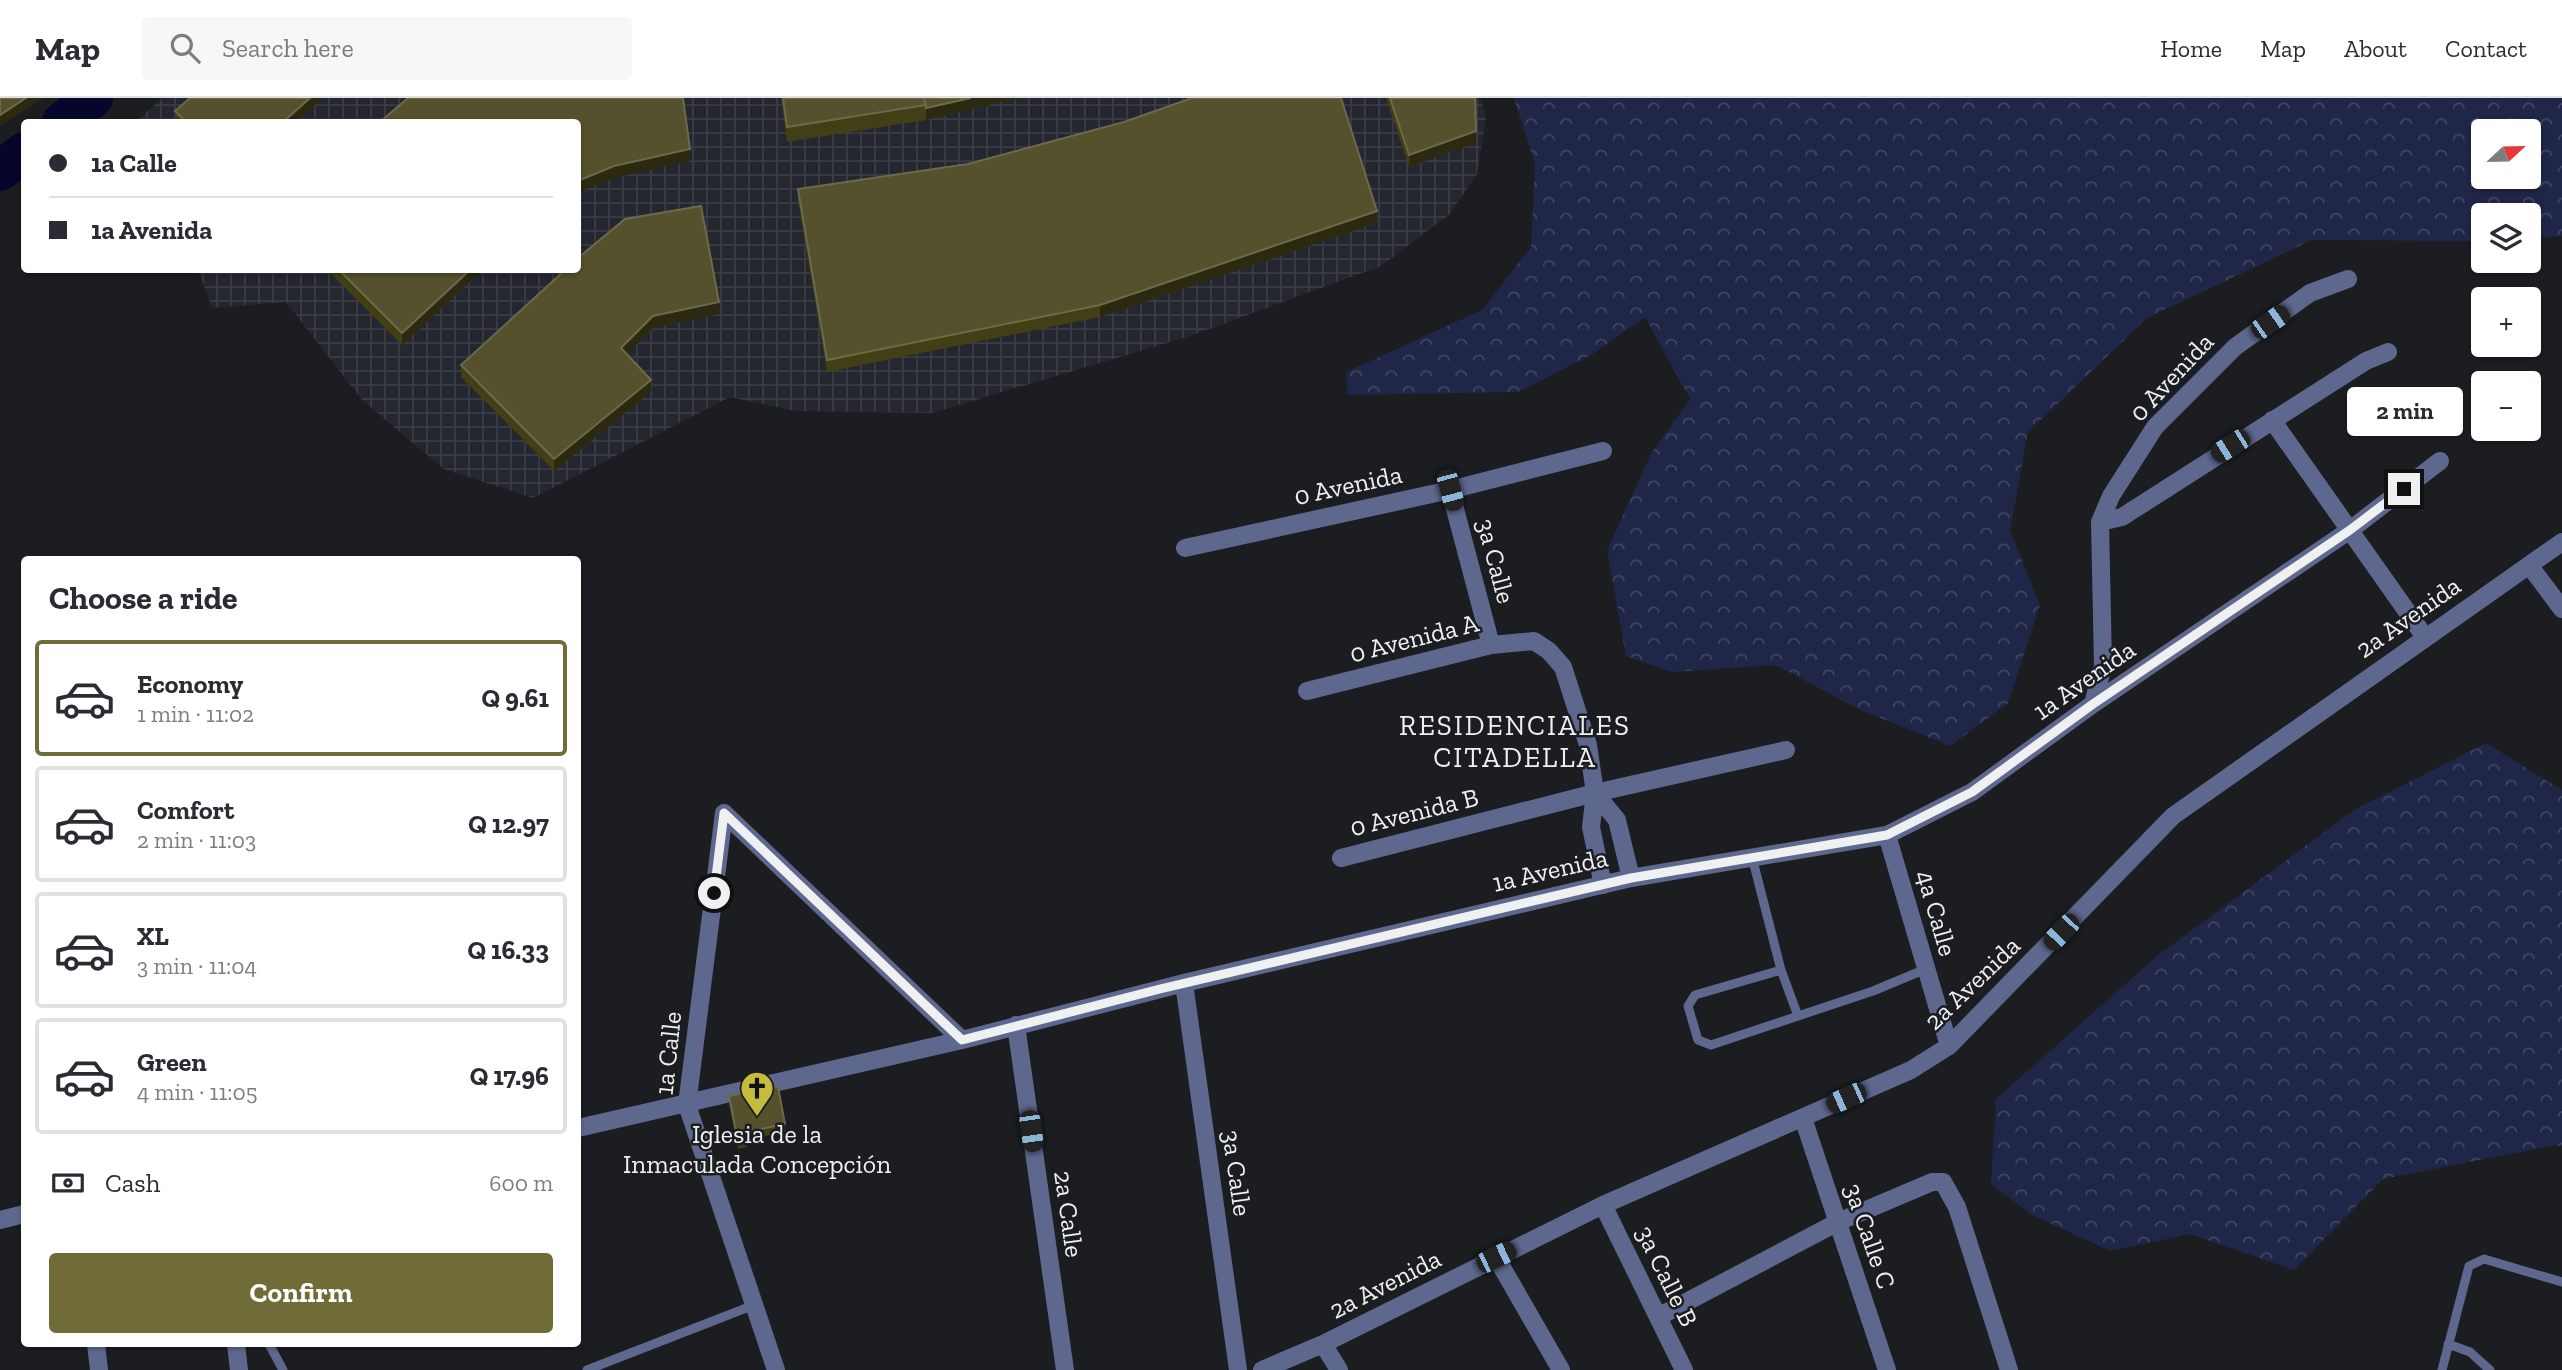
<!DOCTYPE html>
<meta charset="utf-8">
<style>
:root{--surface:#fff;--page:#f7f7f7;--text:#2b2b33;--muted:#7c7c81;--line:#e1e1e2;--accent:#706c38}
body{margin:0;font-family:"Zilla Slab",serif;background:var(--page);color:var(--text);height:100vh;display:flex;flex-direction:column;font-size:26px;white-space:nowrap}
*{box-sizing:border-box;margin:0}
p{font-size:23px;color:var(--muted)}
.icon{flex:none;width:38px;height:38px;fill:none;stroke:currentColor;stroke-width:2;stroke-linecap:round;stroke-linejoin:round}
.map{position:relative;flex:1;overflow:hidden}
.drawer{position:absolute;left:21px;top:458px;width:560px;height:791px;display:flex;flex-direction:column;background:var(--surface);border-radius:7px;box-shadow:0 2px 5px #0004}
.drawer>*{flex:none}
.guide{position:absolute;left:21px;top:21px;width:560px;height:154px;border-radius:7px;box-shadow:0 2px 5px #0004;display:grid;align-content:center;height:154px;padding:0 28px;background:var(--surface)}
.needle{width:46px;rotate:68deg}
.buttons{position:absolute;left:2471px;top:21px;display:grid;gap:14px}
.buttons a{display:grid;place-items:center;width:70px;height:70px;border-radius:7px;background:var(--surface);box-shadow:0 2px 5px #0004;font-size:35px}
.end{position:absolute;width:32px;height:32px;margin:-16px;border:9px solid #eff0f2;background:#111;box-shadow:0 0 0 4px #111}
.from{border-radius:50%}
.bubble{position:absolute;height:49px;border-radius:7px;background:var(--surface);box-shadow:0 2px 5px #0004;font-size:23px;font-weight:700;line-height:49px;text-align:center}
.car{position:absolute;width:21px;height:42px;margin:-21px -10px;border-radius:9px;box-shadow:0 0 5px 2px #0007;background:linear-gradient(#222 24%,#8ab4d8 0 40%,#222 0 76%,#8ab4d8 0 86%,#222 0)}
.guide b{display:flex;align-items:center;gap:24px;height:66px;font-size:26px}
.guide b+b{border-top:2px solid var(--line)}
.guide i{width:18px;height:18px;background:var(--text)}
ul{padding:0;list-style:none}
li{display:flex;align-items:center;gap:21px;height:116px;margin:0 14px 10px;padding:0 14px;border:4px solid var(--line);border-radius:7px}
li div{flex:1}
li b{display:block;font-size:26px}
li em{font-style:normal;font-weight:700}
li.active{border-color:var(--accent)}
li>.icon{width:63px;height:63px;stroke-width:1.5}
h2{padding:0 28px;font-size:32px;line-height:84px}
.pay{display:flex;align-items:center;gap:18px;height:77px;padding:0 28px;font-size:26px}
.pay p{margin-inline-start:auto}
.primary-button{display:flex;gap:14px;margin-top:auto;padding:14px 28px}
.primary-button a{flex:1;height:80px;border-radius:7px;background:var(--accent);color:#fff;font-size:28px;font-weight:700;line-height:80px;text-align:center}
header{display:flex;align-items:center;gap:42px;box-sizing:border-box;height:98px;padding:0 35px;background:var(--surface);border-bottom:2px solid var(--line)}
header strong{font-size:33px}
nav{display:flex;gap:38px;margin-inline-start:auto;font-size:24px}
.search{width:490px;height:63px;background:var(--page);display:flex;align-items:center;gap:18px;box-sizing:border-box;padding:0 24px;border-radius:7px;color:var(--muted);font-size:26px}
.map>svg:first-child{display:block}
.industrial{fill:url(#industrial-grid)}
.forest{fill:url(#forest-crowns);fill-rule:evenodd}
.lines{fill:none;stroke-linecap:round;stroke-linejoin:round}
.river{stroke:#06062d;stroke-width:40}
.service{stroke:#5e688e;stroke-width:9}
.minor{stroke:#5e688e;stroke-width:18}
.wall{fill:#423e15}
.shaded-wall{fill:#2b2910}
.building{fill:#55512c;stroke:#6d6a4b;stroke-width:2}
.route{stroke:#eff0f2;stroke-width:9}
.labels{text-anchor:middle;stroke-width:5;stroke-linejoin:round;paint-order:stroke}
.street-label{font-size:26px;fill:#eff0f2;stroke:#1c1d21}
.poi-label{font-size:26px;fill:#eff0f2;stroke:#1c1d21}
.neighbourhood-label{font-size:28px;letter-spacing:2px;fill:#eff0f2;stroke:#1c1d21}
</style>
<header>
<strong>Map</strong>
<div class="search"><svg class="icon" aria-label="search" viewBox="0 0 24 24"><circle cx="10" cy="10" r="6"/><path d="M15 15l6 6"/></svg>Search here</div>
<nav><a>Home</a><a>Map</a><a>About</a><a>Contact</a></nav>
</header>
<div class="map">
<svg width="2562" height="1272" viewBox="0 0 2562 1272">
<defs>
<pattern id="industrial-grid" width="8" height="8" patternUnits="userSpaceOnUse" patternTransform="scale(1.75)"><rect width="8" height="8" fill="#242730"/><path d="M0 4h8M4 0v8" fill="none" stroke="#393c44"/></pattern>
<pattern id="forest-crowns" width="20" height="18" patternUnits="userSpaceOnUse" patternTransform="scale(1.75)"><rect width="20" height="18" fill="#1f2647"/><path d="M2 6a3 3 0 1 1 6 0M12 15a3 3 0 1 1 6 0" fill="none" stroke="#404662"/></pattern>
</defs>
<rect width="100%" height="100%" fill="#1c1d21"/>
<path class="industrial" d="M162,0H1480L1486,19L1477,76L1450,116L1381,168L1187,239L932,315L795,313L730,299L533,400L444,371L363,303L286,204L212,210L198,172H578V24H141L139,21Z"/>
<path class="forest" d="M1514,0H2562V138L2529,141V117H2483V143L2312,142L2147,220L2028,334L2010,432L2040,507L2008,605L1950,648L1858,611L1776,567L1672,574L1626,558L1607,452L1651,356L1690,301L1645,219L1591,257L1518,294L1348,297L1346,274L1482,212L1531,149L1535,67ZM2483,33H2529V79H2483Z
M2486,645L2562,692V1048H2551L2383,1081L2294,1172L2190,1136L2110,1153L2032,1117L1991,1086L1996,1001L2157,858L2354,712Z"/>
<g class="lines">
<path class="river" d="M62,24L93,0
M0,73L24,54"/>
<path class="service" d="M1752,759L1781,872L1798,918
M1781,872L1695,897L1688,908L1698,942L1711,947L1873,893L1926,871
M269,1246L283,1272
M2448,1246L2470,1254L2490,1272
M587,1272L754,1207
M2442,1272L2469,1168L2484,1161L2562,1184"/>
<path class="minor" d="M2272,322L2425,539
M1450,392L1491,547
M2100,424L2122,419L2366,263L2388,254
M1185,450L1450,392L1603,353
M2529,467L2562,511
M1307,593L1491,547L1534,543L1549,553L1563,569L1588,647L1595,695L1617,722L1631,780
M2093,606L2103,568L2100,424L2111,398L2155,329L2235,249L2310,195L2348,181
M1595,695L1591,729L1603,787
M724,715L687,1007L776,1272
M724,715L962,942
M1887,737L1949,948
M1341,760L1595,695L1786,652
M1184,885L1238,1272
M1016,927L1065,1272
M1803,1020L1887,1272
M578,1030L962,942L1184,885L1631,780L1887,737L1972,694L2093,606L2350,432L2440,363
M1603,1107L1684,1272
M0,1122L24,1116
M1496,1159L1561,1272
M1658,1219L1838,1124L1932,1084H1943L1957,1109L2009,1272
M96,1246L99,1272
M236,1246L239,1272
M1323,1246L1339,1272
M1262,1272L1323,1246L1603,1107L1911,972L1949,948L2173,718L2562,444"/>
</g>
<path class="wall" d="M323,0L296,24H175V13Z
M781,0H1019L926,22L787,44Z
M1386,0H1475L1476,45L1409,69Z
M798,91L1377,125L1100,219L827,274L798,103Z
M327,172H483L402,247Z
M719,216L653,230L626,256L651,294L554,373L461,279V267Z
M729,998L785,1026V1034L747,1042V1049L738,1051L729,1006Z"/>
<path class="shaded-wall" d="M26,0H44L0,28V17Z
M310,0H323L296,24H283Z
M971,0H1019L926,22V10Z
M1476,33V45L1409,69V57Z
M690,51V63L614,80L578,94V83L614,68Z
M1377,113V125L1100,219V207Z
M470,172H483L402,247V235Z
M719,204V216L653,230L621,262V250L653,218Z
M651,282V294L554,373V361Z"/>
<path class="building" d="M0,0H26L0,17Z
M190,0H310L283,24H186L175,13Z
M408,0H683L690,51L614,68L578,83V24H380Z
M783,0H924L926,7L787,29Z
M924,0H971L926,10Z
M1192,0H1341L1377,113L1100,207L827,262L798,91L968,66L1124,24Z
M1390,0H1475L1476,33L1409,57Z
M701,108L719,204L653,218L621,250L651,282L554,361L461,267L565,172H578V160L625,121Z
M339,172H470L402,235Z
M778,989L785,1026L746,1034L747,1041L738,1043L729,998Z"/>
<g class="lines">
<path class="route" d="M714,795L724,715L962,942L1160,891L1631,780L1887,737L1972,694L2093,606L2350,432L2404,391"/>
</g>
<defs>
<symbol id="church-pin" viewBox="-11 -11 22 30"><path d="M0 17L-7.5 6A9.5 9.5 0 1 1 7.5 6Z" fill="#c5bc3d" stroke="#1c1d21"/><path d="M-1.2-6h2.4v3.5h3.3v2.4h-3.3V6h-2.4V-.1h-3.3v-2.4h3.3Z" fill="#111"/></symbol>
</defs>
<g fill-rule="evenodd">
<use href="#church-pin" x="738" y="971" width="38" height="52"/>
</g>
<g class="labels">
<g class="street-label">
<text transform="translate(2171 279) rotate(-47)" y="9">0 Avenida</text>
<text transform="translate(1348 387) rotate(-12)" y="9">0 Avenida</text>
<text transform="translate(1496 463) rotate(75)" y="9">3a Calle</text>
<text transform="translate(2408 519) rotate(-35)" y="9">2a Avenida</text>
<text transform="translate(1414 540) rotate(-14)" y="9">0 Avenida A</text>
<text transform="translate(2084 582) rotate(-35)" y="9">1a Avenida</text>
<text transform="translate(1414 714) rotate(-14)" y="9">0 Avenida B</text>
<text transform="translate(1550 772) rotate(-13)" y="9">1a Avenida</text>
<text transform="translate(1937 815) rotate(74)" y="9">4a Calle</text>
<text transform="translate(1972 885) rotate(-44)" y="9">2a Avenida</text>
<text transform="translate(668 955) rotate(-84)" y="9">1a Calle</text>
<text transform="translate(1237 1075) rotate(82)" y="9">3a Calle</text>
<text transform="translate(1069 1116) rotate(82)" y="9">2a Calle</text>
<text transform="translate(1870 1138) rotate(71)" y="9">3a Calle C</text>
<text transform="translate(1667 1178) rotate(64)" y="9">3a Calle B</text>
<text transform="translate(1385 1186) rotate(-27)" y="9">2a Avenida</text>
</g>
<g class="poi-label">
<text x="757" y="1045">Iglesia de la<tspan x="757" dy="30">Inmaculada Concepción</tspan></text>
</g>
<g class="neighbourhood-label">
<text x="1515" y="637">RESIDENCIALES<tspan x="1515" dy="32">CITADELLA</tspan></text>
</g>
</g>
</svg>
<div class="buttons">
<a><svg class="needle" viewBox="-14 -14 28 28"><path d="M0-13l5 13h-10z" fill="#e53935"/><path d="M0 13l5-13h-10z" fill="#7c7c81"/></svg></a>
<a><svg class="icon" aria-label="layers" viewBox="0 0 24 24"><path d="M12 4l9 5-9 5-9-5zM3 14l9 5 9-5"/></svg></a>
<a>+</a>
<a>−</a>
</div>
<i class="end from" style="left:714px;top:795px"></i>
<i class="end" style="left:2404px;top:391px"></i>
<div class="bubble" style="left:2347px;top:289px;width:116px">2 min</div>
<i class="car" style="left:2270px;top:224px;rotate:55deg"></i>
<i class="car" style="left:2230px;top:348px;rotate:238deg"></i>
<i class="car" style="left:1450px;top:392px;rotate:165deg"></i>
<i class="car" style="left:2061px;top:834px;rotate:224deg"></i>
<i class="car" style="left:1846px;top:1000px;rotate:246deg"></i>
<i class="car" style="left:1031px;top:1033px;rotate:172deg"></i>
<i class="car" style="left:1496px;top:1159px;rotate:64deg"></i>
<div class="guide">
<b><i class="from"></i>1a Calle</b>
<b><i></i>1a Avenida</b>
</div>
<section class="drawer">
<h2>Choose a ride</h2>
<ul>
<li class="active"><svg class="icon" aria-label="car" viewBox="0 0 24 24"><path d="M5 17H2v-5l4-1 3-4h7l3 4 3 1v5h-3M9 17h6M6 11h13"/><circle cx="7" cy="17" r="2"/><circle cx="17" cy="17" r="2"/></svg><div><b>Economy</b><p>1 min · 11:02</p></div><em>Q 9.61</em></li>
<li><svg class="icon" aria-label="car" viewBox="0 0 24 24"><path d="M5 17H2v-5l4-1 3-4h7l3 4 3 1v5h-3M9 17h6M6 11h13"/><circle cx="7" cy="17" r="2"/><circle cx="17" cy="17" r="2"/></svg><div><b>Comfort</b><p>2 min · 11:03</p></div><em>Q 12.97</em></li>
<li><svg class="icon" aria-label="car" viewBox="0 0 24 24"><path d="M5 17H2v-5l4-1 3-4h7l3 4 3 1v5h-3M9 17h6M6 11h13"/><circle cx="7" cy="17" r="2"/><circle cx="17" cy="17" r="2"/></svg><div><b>XL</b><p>3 min · 11:04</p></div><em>Q 16.33</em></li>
<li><svg class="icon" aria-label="car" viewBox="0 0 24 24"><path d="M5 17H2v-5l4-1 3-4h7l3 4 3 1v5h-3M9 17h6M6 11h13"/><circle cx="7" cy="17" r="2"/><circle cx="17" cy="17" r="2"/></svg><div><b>Green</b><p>4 min · 11:05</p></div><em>Q 17.96</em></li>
</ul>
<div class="pay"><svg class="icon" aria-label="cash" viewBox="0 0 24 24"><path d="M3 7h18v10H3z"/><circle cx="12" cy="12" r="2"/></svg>Cash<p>600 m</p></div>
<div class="primary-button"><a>Confirm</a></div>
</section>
</div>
